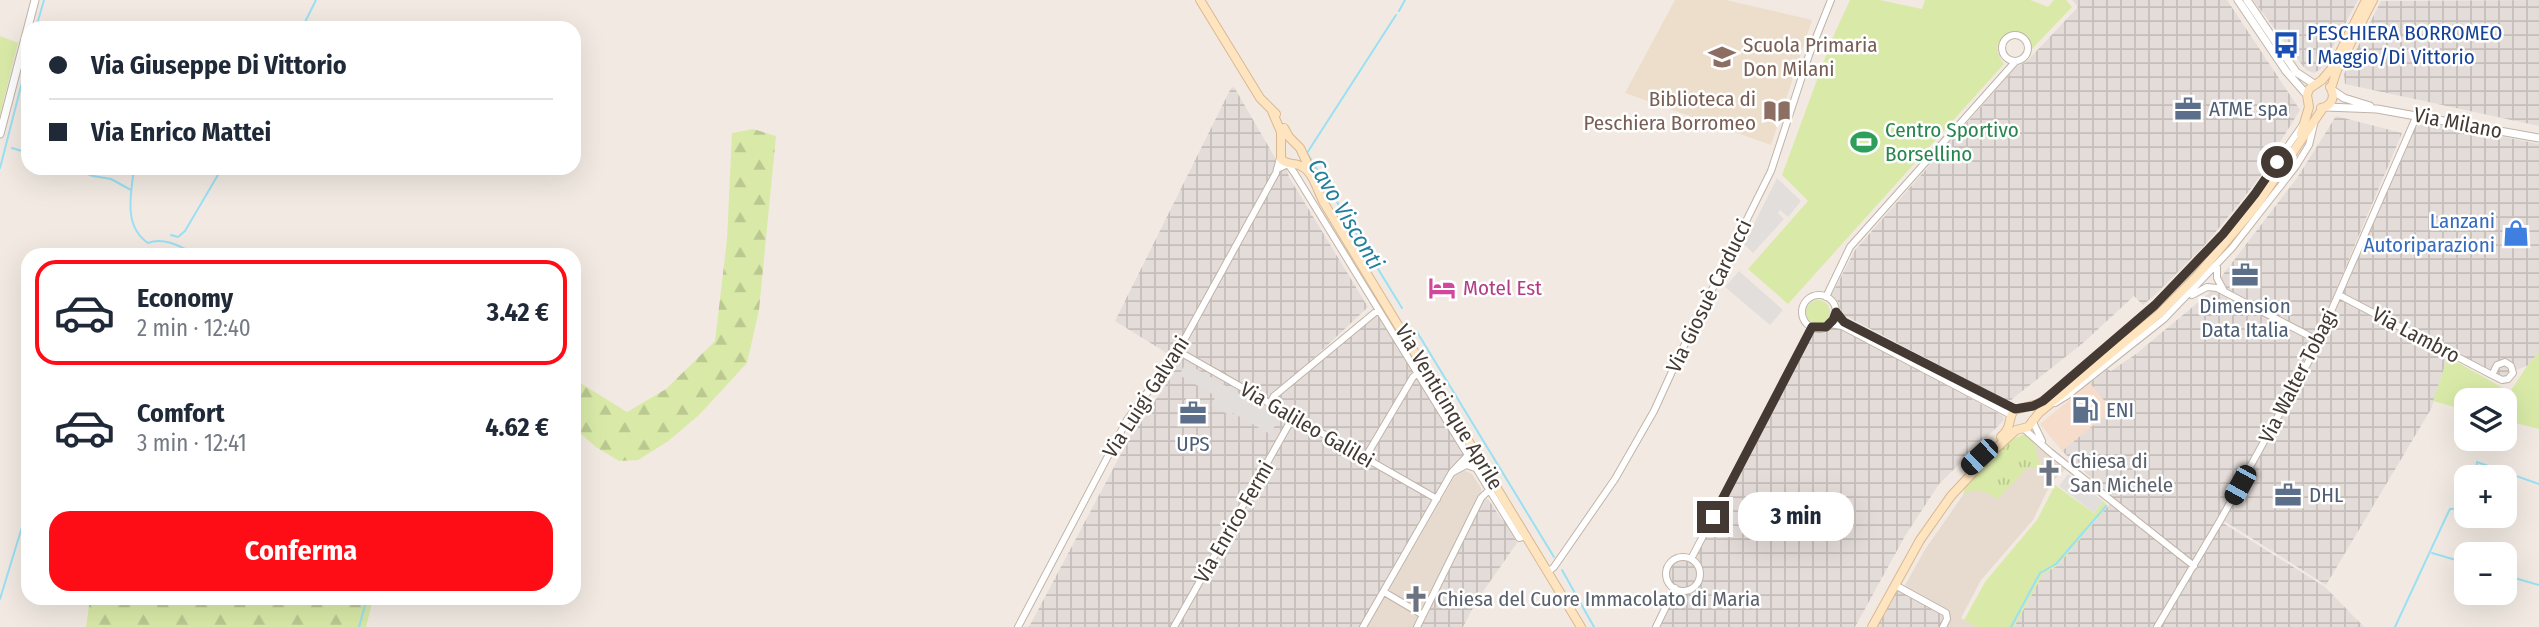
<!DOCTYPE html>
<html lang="it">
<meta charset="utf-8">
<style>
:root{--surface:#fff;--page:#f2f2f3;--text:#1f2937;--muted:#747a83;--line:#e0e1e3;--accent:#ff0d17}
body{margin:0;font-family:"Fira Sans Condensed",sans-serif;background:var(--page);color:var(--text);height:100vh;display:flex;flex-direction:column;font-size:26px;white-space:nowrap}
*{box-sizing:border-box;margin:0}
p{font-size:23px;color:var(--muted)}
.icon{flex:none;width:38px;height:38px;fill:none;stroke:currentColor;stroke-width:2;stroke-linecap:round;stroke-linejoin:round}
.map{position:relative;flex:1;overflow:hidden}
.drawer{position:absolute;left:21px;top:248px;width:560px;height:357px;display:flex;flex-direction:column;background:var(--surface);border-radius:21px;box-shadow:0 7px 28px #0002}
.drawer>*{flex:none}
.banner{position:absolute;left:21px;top:21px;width:560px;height:154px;border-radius:21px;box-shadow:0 7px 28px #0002;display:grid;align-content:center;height:154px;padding:0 28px;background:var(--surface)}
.fabs{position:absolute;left:2454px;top:388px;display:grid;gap:14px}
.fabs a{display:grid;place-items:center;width:63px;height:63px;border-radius:14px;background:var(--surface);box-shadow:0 7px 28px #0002;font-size:35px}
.end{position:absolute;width:32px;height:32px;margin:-16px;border:9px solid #443a33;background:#fff;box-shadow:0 0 0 4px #fff}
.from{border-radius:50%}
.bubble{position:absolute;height:49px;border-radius:21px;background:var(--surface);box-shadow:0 7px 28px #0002;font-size:23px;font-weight:700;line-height:49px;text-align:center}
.car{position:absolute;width:21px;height:42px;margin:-21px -10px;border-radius:9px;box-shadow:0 0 5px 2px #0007;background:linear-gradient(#222 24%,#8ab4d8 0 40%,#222 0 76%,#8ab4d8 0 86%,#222 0)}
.banner b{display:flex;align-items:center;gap:24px;height:66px;font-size:26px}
.banner b+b{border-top:2px solid var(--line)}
.banner i{width:18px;height:18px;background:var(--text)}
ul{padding:12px 0 0;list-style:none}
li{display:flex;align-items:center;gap:21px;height:105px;margin:0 14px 10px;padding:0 14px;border:4px solid transparent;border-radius:21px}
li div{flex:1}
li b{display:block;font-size:26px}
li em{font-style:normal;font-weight:700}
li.active{border-color:var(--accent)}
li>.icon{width:63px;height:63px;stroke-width:1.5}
.primary-button{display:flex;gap:14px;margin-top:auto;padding:14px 28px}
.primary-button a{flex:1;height:80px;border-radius:21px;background:var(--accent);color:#fff;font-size:28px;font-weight:700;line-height:80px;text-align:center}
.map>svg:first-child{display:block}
.residential{fill:#e7dbd0}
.commercial{fill:#f6dccb}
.industrial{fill:url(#industrial-grid)}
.education{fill:#edddcb}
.green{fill:#d9eaa8}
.forest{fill:url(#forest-firs)}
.park{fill:url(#park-tufts)}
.parking{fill:#e2dedb}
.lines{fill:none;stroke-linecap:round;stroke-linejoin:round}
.stream{stroke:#9ae0f4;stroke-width:2}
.minor-casing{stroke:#c1b3a8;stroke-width:8}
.tertiary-casing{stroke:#c1b3a8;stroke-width:9}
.secondary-casing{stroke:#d9b891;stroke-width:10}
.minor{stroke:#fff;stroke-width:6}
.tertiary{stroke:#fff;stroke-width:7}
.secondary{stroke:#ffe4c0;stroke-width:8}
.route{stroke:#443a33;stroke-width:9}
.labels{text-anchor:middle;stroke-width:5;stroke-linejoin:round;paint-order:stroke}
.transit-label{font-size:21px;fill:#164399;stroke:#fff;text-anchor:start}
.education-label{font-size:21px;fill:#785e54;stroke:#fff;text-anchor:start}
.service-label{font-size:21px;fill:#4e5e75;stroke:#fff;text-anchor:start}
.street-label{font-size:21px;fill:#443a33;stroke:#fff}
.leisure-label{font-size:21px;fill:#27864d;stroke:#fff;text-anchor:start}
.shop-label{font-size:21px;fill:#366cbe;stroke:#fff;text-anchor:end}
.hotel-label{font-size:21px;fill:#b23c85;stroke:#fff;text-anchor:start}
.worship-label{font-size:21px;fill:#5b616d;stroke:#fff;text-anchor:start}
.water-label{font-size:23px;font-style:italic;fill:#24809c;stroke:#fff}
</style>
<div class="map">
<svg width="2539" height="627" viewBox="0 0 2539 627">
<defs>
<pattern id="industrial-grid" width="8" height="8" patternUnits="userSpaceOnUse" patternTransform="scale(1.75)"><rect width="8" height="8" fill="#e4dcd8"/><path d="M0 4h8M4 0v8" fill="none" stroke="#c5beba"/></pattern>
<pattern id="forest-firs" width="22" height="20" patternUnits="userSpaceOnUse" patternTransform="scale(1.75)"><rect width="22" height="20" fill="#d9eaa8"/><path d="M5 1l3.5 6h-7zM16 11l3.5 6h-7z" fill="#bbc991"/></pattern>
<pattern id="park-tufts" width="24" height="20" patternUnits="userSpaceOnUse" patternTransform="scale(1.75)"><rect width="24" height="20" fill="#d9eaa8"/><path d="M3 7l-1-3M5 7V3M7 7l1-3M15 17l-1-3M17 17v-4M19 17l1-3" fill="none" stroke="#bbc991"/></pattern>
</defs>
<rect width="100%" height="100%" fill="#f2eae2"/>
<path class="residential" d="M2025,434L2035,445L2066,468L2051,483L2033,520L1981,580L1961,618L1977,627H1946L1904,587L1924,551L1963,495L1965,488L2004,447Z
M1464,470L1472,474L1481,488V492L1421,611L1388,591L1456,474Z
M1385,595L1419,615L1413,627H1367Z"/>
<path class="commercial" d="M2090,383L2113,410L2062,451L2040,424Z"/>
<path class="industrial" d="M2072,0H2227L2300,110L2264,168L2265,170L2239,204L2203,247L2156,294L2143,305L2134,296L2083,343L2011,400H2006L1842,314L1838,302L1831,296L1855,250L2017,66L2026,62L2078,7Z
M2253,0H2358L2321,69L2314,73L2306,70Z
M2539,0V126L2345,84L2344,74L2381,1Z
M1234,87L1277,161L1287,170L1289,177L1368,307L1282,388L1377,315L1411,362L1475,468L1469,465L1452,472L1363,627H1029L1131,435L1174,373L1165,352L1115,321L1231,88Z
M2336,116L2402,133L2314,342L2218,520L2325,587L2364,627H2014L2043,574L2057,566L2114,499L2062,451L2112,410L2090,383L2108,369L2111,371L2136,354L2208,294L2297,178Z
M2430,122L2539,144V352L2527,366L2513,371L2504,380L2449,353L2431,409L2326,585L2221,519L2311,357L2411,128Z
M1831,327H1838L2003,416L2004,420L1939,484L1905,536L1855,627H1652L1671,590L1663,579V566L1671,556L1690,554L1808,328L1817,332Z
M1488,499L1502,520H1504L1517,543L1477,600L1463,627H1420L1483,500Z
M1898,589L1944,614L1945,617L1941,627H1877Z"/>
<path class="education" d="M1675,0H1726L1812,20L1771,145L1625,93Z"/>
<path class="green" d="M1850,0H1880L1922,9L1925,0H2030L2048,7L2054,0H2066L2072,7L2032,49L2027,37L2015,32C1997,38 1992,47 2004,64L1788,304L1748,269L1808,201L1782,175L1832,39Z
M0,36L18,43L0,115Z
M1806 312a12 12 0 1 1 24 0a12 12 0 1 1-24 0Z
M2539,352V429L2504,420V401H2466V410L2433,401L2448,357L2510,392L2527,366Z
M2055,485L2094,513L2103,501L2108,506L2057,566L2043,574L2014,627H1977L1964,620L1985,582L2037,520Z"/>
<path class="forest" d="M753,129L776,136L759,310L747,363L699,415L667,442L638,460L619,461L596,447L574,428V383L577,381L627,412L666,389L715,341L727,239L732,133Z
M90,599V598L373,599L366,627H86Z"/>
<path class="park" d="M2025,434L2035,445L2040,467H2028L1997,499C1985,491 1976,486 1963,495C1968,476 2006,439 2025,434Z"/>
<path class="parking" d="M1777,178L1801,201L1788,217L1780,210L1778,213L1784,219L1753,253L1744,244Z
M1739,271L1783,310L1770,325L1725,287Z
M1186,363L1278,416V421L1270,434L1233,413L1231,416L1211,405L1216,396L1179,375Z
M2068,474L2103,501L2094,513L2059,486Z"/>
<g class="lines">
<path class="stream" d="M1399,11L1405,0
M1396,15L1307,153L1402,308
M36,28L44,0
M302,28L316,0
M12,148L28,153
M0,168L28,59
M69,168L93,176L111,179L131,190
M134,168C131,194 123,226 148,243C165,236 183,248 199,256
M171,235L178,237L185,231L222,168
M1417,332L1554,557
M2475,478L2477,462L2539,484
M27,511L28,508
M2432,553L2466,563
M1562,570L1594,627
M2504,575L2539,585
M0,599L22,527
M359,627L367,598
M2011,627L2040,573L2056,564L2106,506
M2395,627L2447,515L2450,509L2466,508"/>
<defs>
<path id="minor" d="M2002 48a13 13 0 1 1 26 0a13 13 0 1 1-26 0Z
M1277,169L1288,164L1295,174L1519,538L1527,536
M2217,266V278L2224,291
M2192,295L2207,287L2217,288L2319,341
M2339,295L2492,375
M1802 312a17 17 0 1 1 34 0a17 17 0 1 1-34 0Z
M1826,297L1850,247L2015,62
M1836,312L1844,322L2015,409
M1830,324L1842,326L2011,415
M1178,351L1437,499
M2505,362L2511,366L2513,373L2508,379L2502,380L2492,375L2497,365Z
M2074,375L2155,305L2200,260L2243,210L2302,126
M1270,403L1274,396L1378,310
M2055,403L2068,395L2164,319L2232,248L2296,166L2309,145L2315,120
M2032,420L2042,441
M2024,429L2050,452L2194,566
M1365,458L1413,377L1418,373
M1453,472L1466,465L1475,468
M1666 574a17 17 0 1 1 34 0a17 17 0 1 1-34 0Z
M1691,559L1812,327
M1549,571L1554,567L1615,479L1654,411L1680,354L1771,171L1809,55L1831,0
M1895,585L1946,613L1947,619L1943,627
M1384,592L1423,615
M1018,627L1127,420L1178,351L1276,173L1280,158
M1174,627L1293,417
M1363,627L1452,472L1470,453
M1417,627L1481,498L1489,490
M1656,627L1675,588
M2157,627L2221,519L2311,357L2417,115"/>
<path id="tertiary" d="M2238,0L2286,71L2307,95
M2247,0L2296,72L2314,84
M2332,90L2344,98L2370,106
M2326,107L2377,109L2539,138
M0,134L35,0"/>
<path id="secondary" d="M1200,0L1260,98L1276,114
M2331,88L2337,70L2373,0
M2321,108C2332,106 2336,96 2330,87
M1272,111L1281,132V159C1288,166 1295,162 1303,167C1314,174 1318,192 1324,203L1581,627
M1284,128L1289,137L1300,148L1310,169
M2301,134L2309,107L2307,95L2309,89L2322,80L2332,68L2366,0
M2001,437C2013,426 2007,420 2014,410L2039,404L2077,375
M1872,627L1920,540L1951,496L1993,451L2016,430L2028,427L2039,413L2159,314L2196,277L2257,205L2323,108"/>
</defs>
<use href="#minor" class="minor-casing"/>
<use href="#tertiary" class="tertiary-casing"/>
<use href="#secondary" class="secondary-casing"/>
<use href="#minor" class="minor"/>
<use href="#tertiary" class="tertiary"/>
<use href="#secondary" class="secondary"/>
</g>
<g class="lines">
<path class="route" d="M1713,517L1812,327H1826L1833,320L1836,312L1844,322L2015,409L2033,406L2043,401L2155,305L2223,234L2255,194L2277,162"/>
</g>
<defs>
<symbol id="bus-bare" viewBox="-9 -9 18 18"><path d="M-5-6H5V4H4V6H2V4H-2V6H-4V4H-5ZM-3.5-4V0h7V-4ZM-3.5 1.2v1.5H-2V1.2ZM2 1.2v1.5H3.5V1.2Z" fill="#1a4fb4" stroke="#fff" stroke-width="2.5" paint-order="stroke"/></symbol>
<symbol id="school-bare" viewBox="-9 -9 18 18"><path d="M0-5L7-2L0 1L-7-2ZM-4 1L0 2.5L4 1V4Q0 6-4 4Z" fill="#8d6e63" stroke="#fff" stroke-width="2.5" paint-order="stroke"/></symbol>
<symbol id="office-bare" viewBox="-9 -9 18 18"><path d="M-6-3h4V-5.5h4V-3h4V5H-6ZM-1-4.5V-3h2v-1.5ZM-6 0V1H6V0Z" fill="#5c6f8a" stroke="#fff" stroke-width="2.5" paint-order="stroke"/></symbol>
<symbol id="library-bare" viewBox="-9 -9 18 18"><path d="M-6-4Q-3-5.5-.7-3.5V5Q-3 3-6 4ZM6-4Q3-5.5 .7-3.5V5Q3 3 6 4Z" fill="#8d6e63" stroke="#fff" stroke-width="2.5" paint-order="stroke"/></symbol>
<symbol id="stadium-bare" viewBox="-9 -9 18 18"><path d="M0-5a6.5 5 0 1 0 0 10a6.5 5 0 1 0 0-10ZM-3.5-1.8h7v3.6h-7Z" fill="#2e9e5b" stroke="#fff" stroke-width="2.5" paint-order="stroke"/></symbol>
<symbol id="shop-bare" viewBox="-9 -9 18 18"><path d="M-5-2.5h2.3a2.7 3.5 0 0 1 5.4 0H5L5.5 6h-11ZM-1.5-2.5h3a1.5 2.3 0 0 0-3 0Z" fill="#3f7fe0" stroke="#fff" stroke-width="2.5" paint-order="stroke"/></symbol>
<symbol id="hotel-bare" viewBox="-9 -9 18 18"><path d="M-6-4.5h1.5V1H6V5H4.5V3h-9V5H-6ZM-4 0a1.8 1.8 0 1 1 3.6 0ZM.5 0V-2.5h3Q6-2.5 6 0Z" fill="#d1479c" stroke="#fff" stroke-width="2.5" paint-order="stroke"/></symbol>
<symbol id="fuel-bare" viewBox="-9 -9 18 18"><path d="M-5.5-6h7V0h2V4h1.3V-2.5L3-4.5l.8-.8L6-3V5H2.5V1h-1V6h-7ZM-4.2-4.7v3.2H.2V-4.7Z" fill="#5c6f8a" stroke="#fff" stroke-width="2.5" paint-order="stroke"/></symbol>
<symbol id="church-bare" viewBox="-9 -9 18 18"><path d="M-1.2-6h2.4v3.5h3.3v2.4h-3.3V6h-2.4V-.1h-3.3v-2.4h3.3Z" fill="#6b7280" stroke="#fff" stroke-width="2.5" paint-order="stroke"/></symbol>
</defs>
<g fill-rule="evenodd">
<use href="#bus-bare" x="2267" y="26" width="38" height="38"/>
<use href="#school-bare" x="1703" y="38" width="38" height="38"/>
<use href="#office-bare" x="2169" y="90" width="38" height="38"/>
<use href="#library-bare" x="1758" y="92" width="38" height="38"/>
<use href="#stadium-bare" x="1845" y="123" width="38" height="38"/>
<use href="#shop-bare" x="2497" y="214" width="38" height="38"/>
<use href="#office-bare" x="2226" y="256" width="38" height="38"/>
<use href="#hotel-bare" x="1423" y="269" width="38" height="38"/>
<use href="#fuel-bare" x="2066" y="391" width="38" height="38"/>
<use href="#office-bare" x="1174" y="394" width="38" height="38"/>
<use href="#church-bare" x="2030" y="454" width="38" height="38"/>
<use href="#office-bare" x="2269" y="476" width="38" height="38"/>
<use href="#church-bare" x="1397" y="580" width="38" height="38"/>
</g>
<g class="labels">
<g class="transit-label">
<text x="2307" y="40">PESCHIERA BORROMEO<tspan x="2307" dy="24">I Maggio/Di Vittorio</tspan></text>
</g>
<g class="education-label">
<text x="1743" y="52">Scuola Primaria<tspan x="1743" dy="24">Don Milani</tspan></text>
<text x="1756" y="106" text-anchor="end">Biblioteca di<tspan x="1756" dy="24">Peschiera Borromeo</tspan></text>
</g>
<g class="service-label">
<text x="2209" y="116">ATME spa</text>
<text x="2245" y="313" text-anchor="middle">Dimension<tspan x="2245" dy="24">Data Italia</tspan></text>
<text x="2106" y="417">ENI</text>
<text x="1193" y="451" text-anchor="middle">UPS</text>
<text x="2309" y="502">DHL</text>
</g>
<g class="street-label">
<text transform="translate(2458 123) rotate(11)" y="7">Via Milano</text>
<text transform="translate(1709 296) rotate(-64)" y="7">Via Giosuè Carducci</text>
<text transform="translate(2416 335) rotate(28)" y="7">Via Lambro</text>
<text transform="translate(2298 376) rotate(-63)" y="7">Via Walter Tobagi</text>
<text transform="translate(1146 397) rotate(-57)" y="7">Via Luigi Galvani</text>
<text transform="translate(1449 407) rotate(59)" y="7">Via Venticinque Aprile</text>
<text transform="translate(1307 425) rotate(30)" y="7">Via Galileo Galilei</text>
<text transform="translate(1234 522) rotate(-60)" y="7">Via Enrico Fermi</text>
</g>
<g class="leisure-label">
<text x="1885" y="137">Centro Sportivo<tspan x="1885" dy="24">Borsellino</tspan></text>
</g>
<g class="shop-label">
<text x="2495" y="228">Lanzani<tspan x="2495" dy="24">Autoriparazioni</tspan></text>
</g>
<g class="hotel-label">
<text x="1463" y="295">Motel Est</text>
</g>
<g class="worship-label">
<text x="2070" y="468">Chiesa di<tspan x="2070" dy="24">San Michele</tspan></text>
<text x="1437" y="606">Chiesa del Cuore Immacolato di Maria</text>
</g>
<g class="water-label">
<text transform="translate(1346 214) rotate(59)" y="8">Cavo Visconti</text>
</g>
</g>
</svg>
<div class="fabs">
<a><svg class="icon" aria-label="layers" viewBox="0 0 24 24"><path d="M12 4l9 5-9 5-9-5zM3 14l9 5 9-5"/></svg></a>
<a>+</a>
<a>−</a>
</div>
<i class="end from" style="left:2277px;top:162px"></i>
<i class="end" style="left:1713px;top:517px"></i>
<div class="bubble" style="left:1738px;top:492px;width:116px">3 min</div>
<i class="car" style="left:1979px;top:457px;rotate:227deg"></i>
<i class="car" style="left:2240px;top:485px;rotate:209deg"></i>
<div class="banner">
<b><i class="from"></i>Via Giuseppe Di Vittorio</b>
<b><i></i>Via Enrico Mattei</b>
</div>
<section class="drawer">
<ul>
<li class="active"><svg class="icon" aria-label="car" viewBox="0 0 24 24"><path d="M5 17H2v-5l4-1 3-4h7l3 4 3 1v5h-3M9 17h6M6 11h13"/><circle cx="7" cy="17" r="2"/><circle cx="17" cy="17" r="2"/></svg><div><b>Economy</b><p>2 min · 12:40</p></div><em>3.42 €</em></li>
<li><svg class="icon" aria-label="car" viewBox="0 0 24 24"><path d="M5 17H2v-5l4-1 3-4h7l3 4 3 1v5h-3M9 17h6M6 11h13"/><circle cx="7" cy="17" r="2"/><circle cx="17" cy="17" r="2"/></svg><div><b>Comfort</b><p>3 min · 12:41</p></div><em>4.62 €</em></li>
</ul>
<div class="primary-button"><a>Conferma</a></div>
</section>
</div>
